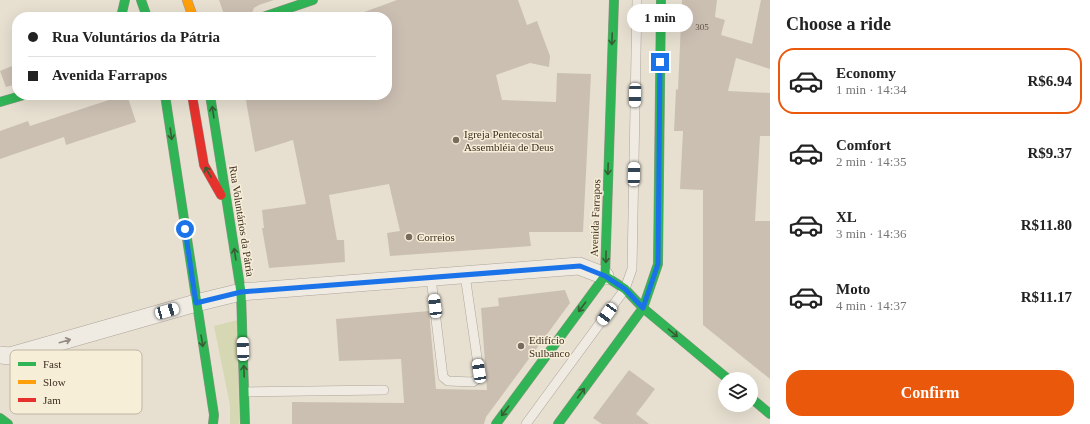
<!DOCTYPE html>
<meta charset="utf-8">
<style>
:root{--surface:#fff;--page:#f2f2f2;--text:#222;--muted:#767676;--line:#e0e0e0;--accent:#ea580c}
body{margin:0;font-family:Georgia,serif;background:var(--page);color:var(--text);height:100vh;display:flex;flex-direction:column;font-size:15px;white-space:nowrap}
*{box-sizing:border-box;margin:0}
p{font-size:13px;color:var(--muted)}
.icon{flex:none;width:22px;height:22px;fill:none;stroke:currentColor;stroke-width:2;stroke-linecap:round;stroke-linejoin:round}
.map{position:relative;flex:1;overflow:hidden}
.panel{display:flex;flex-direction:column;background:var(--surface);width:320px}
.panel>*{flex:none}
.top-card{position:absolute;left:12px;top:12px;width:380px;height:88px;border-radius:16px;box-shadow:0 4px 16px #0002;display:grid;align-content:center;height:88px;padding:0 16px;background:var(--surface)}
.buttons{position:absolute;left:718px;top:372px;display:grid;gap:8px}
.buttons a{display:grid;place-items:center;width:40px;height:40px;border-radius:50%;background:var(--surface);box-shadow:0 4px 16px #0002;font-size:20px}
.end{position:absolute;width:18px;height:18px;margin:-9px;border:5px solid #1a73e8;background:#fff;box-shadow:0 0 0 2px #fff}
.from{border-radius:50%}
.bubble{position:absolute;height:28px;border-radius:14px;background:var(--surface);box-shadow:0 4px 16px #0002;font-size:13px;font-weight:700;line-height:28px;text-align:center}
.car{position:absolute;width:12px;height:24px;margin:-12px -6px;border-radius:5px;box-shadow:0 0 3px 1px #0007;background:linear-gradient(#fff 24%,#345 0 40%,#fff 0 76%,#345 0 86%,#fff 0)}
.top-card b{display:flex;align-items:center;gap:14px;height:38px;font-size:15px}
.top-card b+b{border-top:1px solid var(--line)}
.top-card i{width:10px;height:10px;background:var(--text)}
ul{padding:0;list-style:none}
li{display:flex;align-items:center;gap:12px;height:66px;margin:0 8px 6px;padding:0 8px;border:2px solid transparent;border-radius:16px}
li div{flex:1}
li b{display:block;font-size:15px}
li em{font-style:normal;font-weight:700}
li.current{border-color:var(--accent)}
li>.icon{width:36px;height:36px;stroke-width:1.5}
h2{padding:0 16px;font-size:18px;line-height:48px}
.cta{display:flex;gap:8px;margin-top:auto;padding:8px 16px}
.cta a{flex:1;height:46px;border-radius:16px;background:var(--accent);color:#fff;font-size:16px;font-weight:700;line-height:46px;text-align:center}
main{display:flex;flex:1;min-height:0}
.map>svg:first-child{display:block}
.green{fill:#d6d7b3}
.building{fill:#cbbfb2}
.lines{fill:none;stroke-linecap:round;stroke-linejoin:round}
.lane-casing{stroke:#ada599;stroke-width:10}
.street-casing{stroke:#ada599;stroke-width:18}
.fast-casing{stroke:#9c958a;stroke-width:10}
.slow-casing{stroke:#9c958a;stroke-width:10}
.jam-casing{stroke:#9c958a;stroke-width:10}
.lane{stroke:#efebe3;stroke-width:9}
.street{stroke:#efebe3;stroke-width:17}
.fast{stroke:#30b455;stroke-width:9}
.slow{stroke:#ff9f0a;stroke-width:9}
.jam{stroke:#e5322d;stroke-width:9}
.oneway{stroke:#385d33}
.oneway2{stroke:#968c82}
.route{stroke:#1a73e8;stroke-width:5}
.poi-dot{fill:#786c5e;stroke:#f7eed8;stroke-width:1.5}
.labels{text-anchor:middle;stroke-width:3;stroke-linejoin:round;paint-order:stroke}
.number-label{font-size:9px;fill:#605244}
.poi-label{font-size:11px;fill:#3d2e20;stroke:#f7eed8;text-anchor:start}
.street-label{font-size:11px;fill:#3d2e20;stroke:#f7eed8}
.key{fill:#f7eed8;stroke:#bfb4a1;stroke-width:1}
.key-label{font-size:11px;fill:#3d2e20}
</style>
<main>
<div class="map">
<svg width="770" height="424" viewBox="0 0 770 424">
<rect width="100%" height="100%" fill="#e7e0d1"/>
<path class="green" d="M238,320L239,424H230V405L214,326Z"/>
<path class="building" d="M219,0H274L259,5L254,8L252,13L240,17H225Z
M397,0H518L527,25L537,21L550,56L549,67L530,63L496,75L502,100L556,102L557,73L591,74L583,232H529L531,246L390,256L387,233L400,231L389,184L329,195L337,240H344L345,262L269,268L262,228H264L262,210L306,204L293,140L255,152L245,95H387V17H356V15Z
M682,0H717L715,17L725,20L721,35L752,44L761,0H770V69L736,58L728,91L770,93V136H760L755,221H770V379L703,325V190L680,189L683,131H674L676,89L678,90Z
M17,64V84L6,87L0,71Z
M124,95H127L136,122L66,145L64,137L0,159V131L28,121L30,126Z
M565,290L570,303L486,417L484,424H292V402L404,403L401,359L339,361L336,319L429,311L436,389L487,390L481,308L499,306L498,298Z
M629,370L655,389L636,414L649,424H602L593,418Z"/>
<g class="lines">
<defs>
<path id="lane" d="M431,278L443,377L448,381L473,382L478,378L479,371L465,275
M245,392L384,390
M526,424L625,289L632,269L637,0"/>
<path id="street" d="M0,355L10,356L196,303L241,292L579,266L605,276"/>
<path id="fast" d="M141,0L147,17
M121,17L125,0
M263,17L313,0
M165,95L214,415L213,424
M210,95L241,292L245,424
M0,102L24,95
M605,276L625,289L643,308L728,379
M751,398L770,414
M0,418L8,424
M496,424L605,276L614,0
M558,424L643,308L658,264L661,0"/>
<path id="slow" d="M187,0L193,17"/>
<path id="jam" d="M192,95L204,165L221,195"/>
</defs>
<use href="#lane" class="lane-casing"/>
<use href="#street" class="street-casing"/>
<use href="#fast" class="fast-casing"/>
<use href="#slow" class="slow-casing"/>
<use href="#jam" class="jam-casing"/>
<use href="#lane" class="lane"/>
<use href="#street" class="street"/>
<use href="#fast" class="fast"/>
<use href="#slow" class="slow"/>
<use href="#jam" class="jam"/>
</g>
<defs><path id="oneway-shaft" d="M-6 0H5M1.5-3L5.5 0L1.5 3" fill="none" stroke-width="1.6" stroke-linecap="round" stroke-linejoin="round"/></defs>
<g class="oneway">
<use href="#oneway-shaft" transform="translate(612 39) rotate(92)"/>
<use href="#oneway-shaft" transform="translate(213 112) rotate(-99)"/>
<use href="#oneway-shaft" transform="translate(171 134) rotate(82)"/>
<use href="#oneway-shaft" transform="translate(608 169) rotate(92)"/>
<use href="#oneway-shaft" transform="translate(208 172) rotate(-120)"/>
<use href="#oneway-shaft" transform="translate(235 254) rotate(-99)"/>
<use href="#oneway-shaft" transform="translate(606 257) rotate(91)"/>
<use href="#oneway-shaft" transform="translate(582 307) rotate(127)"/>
<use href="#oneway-shaft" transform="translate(673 333) rotate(40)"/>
<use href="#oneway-shaft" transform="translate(202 341) rotate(81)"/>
<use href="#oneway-shaft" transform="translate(244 371) rotate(-92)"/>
<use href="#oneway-shaft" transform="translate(581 393) rotate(-54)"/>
<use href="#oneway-shaft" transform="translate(505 411) rotate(127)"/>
</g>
<use class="oneway2" href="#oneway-shaft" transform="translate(65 341) rotate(-16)"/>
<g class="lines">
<path class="route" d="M185,229L196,303L241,292L580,266L605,276L625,289L643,308L658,264L660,62"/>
</g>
<g class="poi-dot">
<circle cx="456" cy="140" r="4"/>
<circle cx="409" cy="237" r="4"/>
<circle cx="521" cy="346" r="4"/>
</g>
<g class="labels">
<g class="number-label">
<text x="702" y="30">305</text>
</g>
<g class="poi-label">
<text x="464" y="138">Igreja Pentecostal<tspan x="464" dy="13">Assembléia de Deus</tspan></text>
<text x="417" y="241">Correios</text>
<text x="529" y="344">Edifício<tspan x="529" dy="13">Sulbanco</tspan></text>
</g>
<g class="street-label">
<text transform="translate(595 218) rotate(-88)" y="4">Avenida Farrapos</text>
<text transform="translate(242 221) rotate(81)" y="4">Rua Voluntários da Pátria</text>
</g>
</g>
<rect x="10" y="350" width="132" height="64" rx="6" class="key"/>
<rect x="18" y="362" width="18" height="4" fill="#30b455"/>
<rect x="18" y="380" width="18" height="4" fill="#ff9f0a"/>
<rect x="18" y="398" width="18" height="4" fill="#e5322d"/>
<g class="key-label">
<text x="43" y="368">Fast</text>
<text x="43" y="386">Slow</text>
<text x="43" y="404">Jam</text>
</g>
</svg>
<div class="buttons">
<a><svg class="icon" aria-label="layers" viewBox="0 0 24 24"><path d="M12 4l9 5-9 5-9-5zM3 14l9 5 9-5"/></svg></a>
</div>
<i class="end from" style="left:185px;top:229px"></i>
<i class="end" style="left:660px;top:62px"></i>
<div class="bubble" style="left:627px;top:4px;width:66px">1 min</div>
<i class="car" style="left:635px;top:95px;rotate:181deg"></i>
<i class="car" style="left:634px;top:174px;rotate:1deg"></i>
<i class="car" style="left:435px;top:306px;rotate:353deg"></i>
<i class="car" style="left:167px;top:311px;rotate:74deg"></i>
<i class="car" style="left:607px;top:314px;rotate:216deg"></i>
<i class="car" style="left:243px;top:349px;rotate:358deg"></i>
<i class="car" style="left:479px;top:371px;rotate:351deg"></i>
<div class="top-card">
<b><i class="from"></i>Rua Voluntários da Pátria</b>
<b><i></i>Avenida Farrapos</b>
</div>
</div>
<section class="panel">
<h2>Choose a ride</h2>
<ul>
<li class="current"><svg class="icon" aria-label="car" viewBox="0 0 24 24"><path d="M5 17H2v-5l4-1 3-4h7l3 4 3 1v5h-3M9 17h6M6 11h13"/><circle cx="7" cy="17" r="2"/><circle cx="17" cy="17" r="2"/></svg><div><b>Economy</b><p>1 min · 14:34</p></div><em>R$6.94</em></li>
<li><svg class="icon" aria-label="car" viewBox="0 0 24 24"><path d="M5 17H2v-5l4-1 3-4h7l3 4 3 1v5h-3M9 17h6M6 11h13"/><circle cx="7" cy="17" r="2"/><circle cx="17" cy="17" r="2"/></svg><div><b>Comfort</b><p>2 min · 14:35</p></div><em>R$9.37</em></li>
<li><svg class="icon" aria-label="car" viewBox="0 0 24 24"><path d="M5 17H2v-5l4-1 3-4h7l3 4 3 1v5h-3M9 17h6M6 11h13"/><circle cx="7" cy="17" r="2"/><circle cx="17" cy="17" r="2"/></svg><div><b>XL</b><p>3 min · 14:36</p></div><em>R$11.80</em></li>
<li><svg class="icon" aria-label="car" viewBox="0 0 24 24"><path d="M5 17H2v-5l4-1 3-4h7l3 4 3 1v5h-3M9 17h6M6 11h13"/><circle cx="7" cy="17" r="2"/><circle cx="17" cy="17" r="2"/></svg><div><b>Moto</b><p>4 min · 14:37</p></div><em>R$11.17</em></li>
</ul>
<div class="cta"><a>Confirm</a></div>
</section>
</main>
